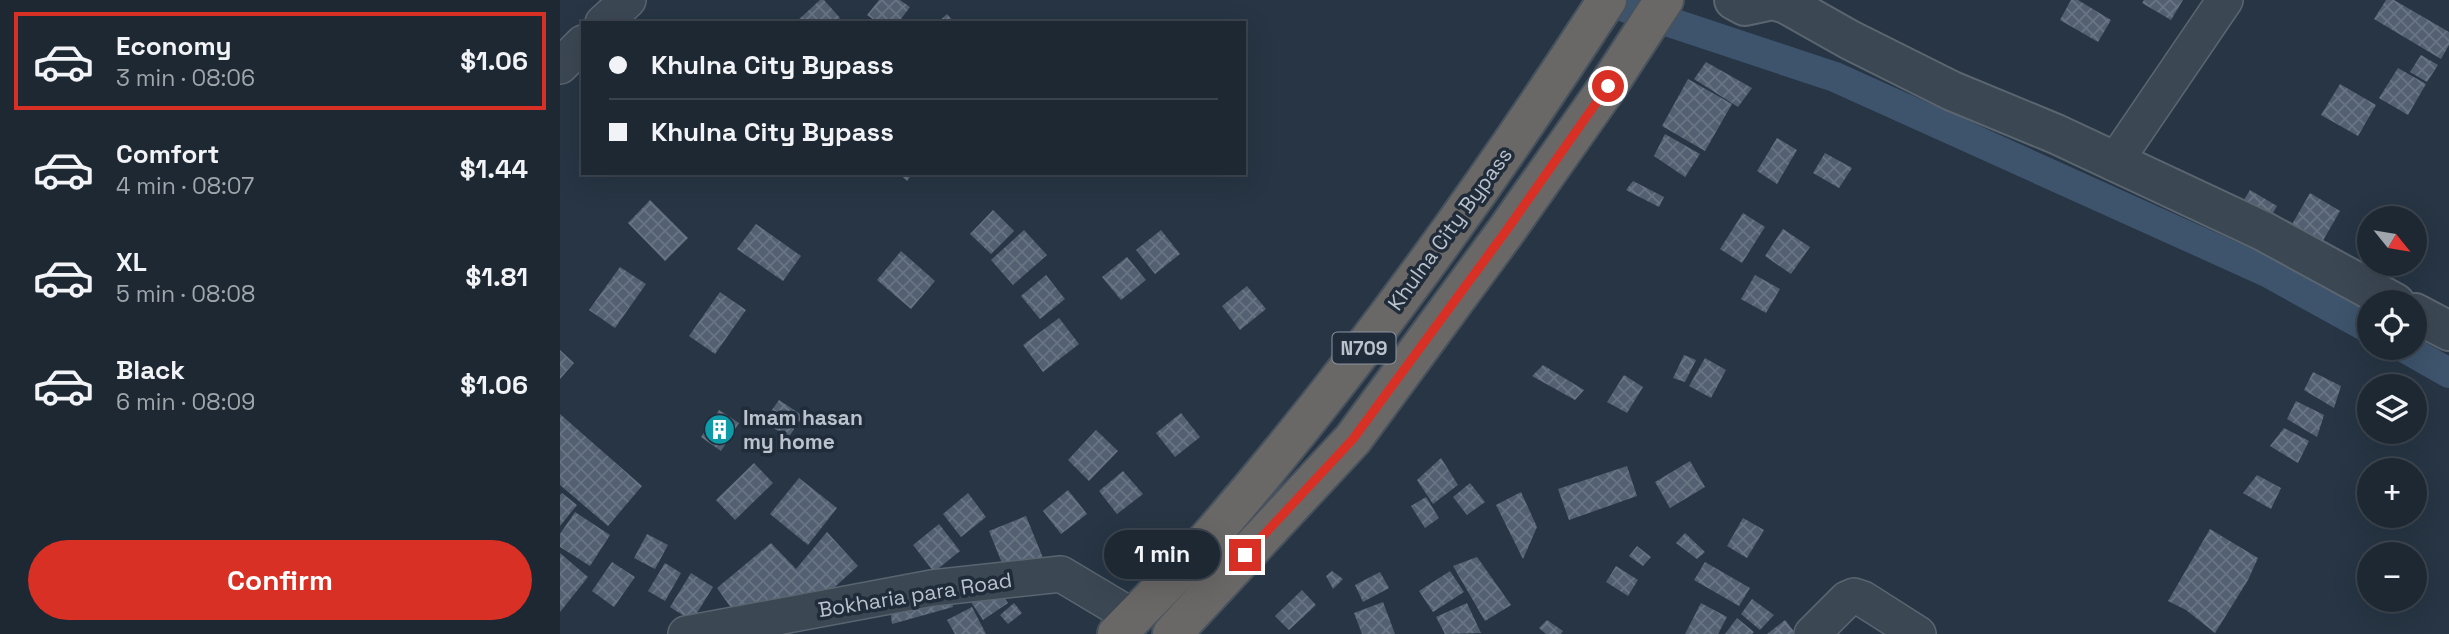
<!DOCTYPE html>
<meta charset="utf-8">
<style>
:root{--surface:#1d2833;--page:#2a343f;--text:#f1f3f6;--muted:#a0a6ac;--line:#3b444e;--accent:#d93025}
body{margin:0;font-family:"Space Grotesk",sans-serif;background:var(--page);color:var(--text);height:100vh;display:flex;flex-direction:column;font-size:26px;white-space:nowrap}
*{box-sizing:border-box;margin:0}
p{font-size:23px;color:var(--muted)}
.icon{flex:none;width:38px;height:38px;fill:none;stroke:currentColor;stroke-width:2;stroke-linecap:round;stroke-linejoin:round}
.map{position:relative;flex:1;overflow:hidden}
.drawer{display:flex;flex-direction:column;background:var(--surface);width:560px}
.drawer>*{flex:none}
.guide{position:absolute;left:21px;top:21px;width:665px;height:154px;border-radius:0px;box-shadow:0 7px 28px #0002,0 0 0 2px var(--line);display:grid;align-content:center;height:154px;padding:0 28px;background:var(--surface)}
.needle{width:46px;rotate:120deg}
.controls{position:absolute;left:1797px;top:206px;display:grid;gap:14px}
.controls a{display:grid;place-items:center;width:70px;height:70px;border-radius:50%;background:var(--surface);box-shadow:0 7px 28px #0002,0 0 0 2px var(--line);font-size:35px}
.end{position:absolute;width:32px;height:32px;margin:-16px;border:9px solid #d93025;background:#fff;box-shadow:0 0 0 4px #fff}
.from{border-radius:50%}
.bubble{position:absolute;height:49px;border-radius:24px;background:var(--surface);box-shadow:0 7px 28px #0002,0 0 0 2px var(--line);font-size:23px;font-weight:700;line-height:49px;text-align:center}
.guide b{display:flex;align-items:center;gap:24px;height:66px;font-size:26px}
.guide b+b{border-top:2px solid var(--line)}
.guide i{width:18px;height:18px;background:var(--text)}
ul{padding:12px 0 0;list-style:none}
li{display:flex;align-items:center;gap:21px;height:98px;margin:0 14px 10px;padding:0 14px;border:4px solid transparent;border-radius:0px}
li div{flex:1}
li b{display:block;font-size:26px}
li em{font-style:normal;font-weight:700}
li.selected{border-color:var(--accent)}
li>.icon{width:63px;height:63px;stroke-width:1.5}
.action{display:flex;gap:14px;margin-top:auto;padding:14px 28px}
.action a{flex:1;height:80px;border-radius:42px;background:var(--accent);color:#fff;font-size:28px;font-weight:700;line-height:80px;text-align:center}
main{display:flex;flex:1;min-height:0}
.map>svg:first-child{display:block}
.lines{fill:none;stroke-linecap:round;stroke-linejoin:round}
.canal{stroke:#3d546c;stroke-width:30}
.building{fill:url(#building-cross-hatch)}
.minor-casing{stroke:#5a6570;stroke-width:38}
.tertiary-casing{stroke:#5a6570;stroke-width:42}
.trunk-casing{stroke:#46525e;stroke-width:42}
.minor{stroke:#3b4753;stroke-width:35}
.tertiary{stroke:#3b4753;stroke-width:38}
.trunk{stroke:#6a6866;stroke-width:38}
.route{stroke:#d93025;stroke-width:9}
.labels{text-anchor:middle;stroke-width:7;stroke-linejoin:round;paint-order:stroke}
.shield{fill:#202c39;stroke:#8b95a1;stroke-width:2}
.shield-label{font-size:19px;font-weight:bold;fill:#b9c2cd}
.street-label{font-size:21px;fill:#b9c2cd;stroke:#202c39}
.poi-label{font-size:21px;font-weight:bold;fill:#b9c2cd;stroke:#202c39;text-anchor:start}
</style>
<main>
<section class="drawer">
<ul>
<li class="selected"><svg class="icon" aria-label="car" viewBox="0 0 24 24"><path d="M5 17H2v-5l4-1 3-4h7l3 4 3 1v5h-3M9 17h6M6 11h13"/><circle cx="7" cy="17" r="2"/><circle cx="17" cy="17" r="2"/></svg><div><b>Economy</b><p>3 min · 08:06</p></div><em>$1.06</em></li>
<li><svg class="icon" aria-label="car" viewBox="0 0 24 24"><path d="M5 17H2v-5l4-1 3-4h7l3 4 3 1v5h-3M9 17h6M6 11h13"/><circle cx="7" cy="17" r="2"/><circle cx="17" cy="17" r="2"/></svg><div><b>Comfort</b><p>4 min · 08:07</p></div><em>$1.44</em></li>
<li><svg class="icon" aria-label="car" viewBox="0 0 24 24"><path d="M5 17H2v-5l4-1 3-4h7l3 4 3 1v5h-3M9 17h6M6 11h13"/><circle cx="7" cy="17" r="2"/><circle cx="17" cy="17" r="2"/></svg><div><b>XL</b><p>5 min · 08:08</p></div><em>$1.81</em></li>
<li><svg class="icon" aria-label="car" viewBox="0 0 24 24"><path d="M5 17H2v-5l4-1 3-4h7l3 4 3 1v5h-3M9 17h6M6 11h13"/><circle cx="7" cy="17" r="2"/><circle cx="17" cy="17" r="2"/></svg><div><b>Black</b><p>6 min · 08:09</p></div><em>$1.06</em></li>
</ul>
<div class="action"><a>Confirm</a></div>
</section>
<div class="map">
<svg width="1889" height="634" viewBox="0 0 1889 634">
<defs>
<pattern id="building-cross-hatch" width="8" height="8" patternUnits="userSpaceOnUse" patternTransform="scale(1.75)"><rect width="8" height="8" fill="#526071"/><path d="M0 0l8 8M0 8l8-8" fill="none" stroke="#697584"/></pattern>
</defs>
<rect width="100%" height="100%" fill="#273544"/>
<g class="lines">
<path class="canal" d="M1043,0L1275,77L1707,272L1810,329
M1845,348L1889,373"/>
</g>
<path class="building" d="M260,0H264L280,18L274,23H238L237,21Z
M319,0H340L350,7L338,23H318L307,15Z
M1511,0H1518L1551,20L1538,42L1500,20Z
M1584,0H1623L1611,20L1582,3Z
M1826,0H1834L1889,32V45L1881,59L1814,19Z
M387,14L395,23H377Z
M1861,55L1878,65L1867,82L1850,72Z
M1146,62L1192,88L1178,107L1134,79Z
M1838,68L1866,84L1848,115L1819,98Z
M1128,79L1172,104L1145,151L1102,126Z
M1780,84L1816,105L1798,136L1761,115Z
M1105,134L1140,154L1125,177L1094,156Z
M1217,138L1237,150L1217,184L1197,171Z
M1265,153L1292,168L1279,188L1253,173Z
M338,173H353L347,181Z
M1073,181L1104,197L1099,207L1066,190Z
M1690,190L1717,206L1697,241L1669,224Z
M1750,193L1780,211L1761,244L1731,226Z
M90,200L128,238L105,261L68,223Z
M433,210L454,231L431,254L410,234Z
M1183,213L1205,227L1182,263L1160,249Z
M196,224L241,256L223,281L177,249Z
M1223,229L1250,247L1231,274L1205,256Z
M464,230L487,255L453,285L431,260Z
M601,230L620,254L595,274L576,250Z
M341,251L375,281L351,309L317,280Z
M567,257L586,280L561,300L542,277Z
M60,267L86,284L55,328L29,310Z
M486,275L505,299L480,319L461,296Z
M1195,275L1220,289L1206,313L1181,299Z
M687,286L706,309L680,330L662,306Z
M160,292L186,310L155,354L129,336Z
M499,318L519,344L483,372L463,345Z
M0,350L14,363L0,379Z
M1124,355L1136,360L1125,382L1113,378Z
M1145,358L1166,370L1151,398L1129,386Z
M983,365L1024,390L1015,400L972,376Z
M1753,372L1781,386L1774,408L1744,390Z
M1064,375L1083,387L1067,413L1047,402Z
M219,400L243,416L228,438L204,421Z
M1736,401L1764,415L1757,437L1727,419Z
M159,410L179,423L161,451L141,437Z
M621,413L640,437L615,457L596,433Z
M0,414L82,486L48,526L0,485Z
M1724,428L1749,441L1738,463L1710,446Z
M536,430L558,451L529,481L508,460Z
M881,458L898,485L873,504L857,480Z
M1130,461L1145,487L1110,508L1095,482Z
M194,463L213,483L175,520L156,500Z
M1067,466L1077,496L1009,520L998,489Z
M563,471L583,494L557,514L539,491Z
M1697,475L1721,488L1711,509L1683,493Z
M239,478L277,508L248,545L210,514Z
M910,483L925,502L907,515L893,497Z
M508,490L527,514L501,534L483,511Z
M961,492L977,527L963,559L936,505Z
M2,493L17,505L0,526V495Z
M408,493L426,517L401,537L383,514Z
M866,497L879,518L865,528L851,506Z
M15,512L50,535L30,566L0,547V534Z
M466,516L483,558L446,573L429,531Z
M1183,518L1204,530L1187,558L1167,546Z
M379,524L400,551L374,572L353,545Z
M1650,529L1698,558L1688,580L1655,633L1626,610L1608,601Z
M267,532L298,566L267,594L174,612L157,588L211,543L236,569Z
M1125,533L1145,552L1137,559L1116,543Z
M87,534L108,545L95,569L74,558Z
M1077,546L1091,557L1083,566L1069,556Z
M0,553L28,577L0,612Z
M917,557L951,605L925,621L893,566Z
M52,562L75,577L54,607L32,591Z
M1145,562L1190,588L1179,606L1134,580Z
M105,563L121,573L105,601L88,591Z
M1056,566L1078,580L1068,596L1046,582Z
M772,571L783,579L773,589L766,576Z
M890,571L904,592L873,612L859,591Z
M820,572L829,588L803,602L795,585Z
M131,573L153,587L132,621L110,607Z
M435,585L448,603L423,620L411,602Z
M390,590L393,607L332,624L329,600Z
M742,590L756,605L729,630L715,616Z
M1192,599L1214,615L1200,630L1181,614Z
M823,602L835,634H802L794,613Z
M454,603L462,613L448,624L440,615Z
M907,603L921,633L885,634L876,617Z
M1141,603L1167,617L1158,634H1125Z
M412,607L426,634H395L387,620Z
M1177,618L1194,632L1192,634H1165Z
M987,620L1003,631L1001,634H986L979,628Z
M1225,620L1236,634H1207Z"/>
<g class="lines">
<defs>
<path id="minor" d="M43,23L68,0
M0,66L23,43
M1554,163L1665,0
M126,634L372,588L501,574L573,617
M1252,634L1287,599L1294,596L1303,599L1358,634"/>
<path id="tertiary" d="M1174,0L1185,6L1213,0L1226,4L1290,40L1392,91L1496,134L1703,231L1835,303
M1855,313L1889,331"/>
<path id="trunk" d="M557,634C590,600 625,566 656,530C800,363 928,184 1047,0
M612,634L793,439L946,231L1048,86L1104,0"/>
</defs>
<use href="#minor" class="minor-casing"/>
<use href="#tertiary" class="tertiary-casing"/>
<use href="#trunk" class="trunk-casing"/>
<use href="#minor" class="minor"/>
<use href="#tertiary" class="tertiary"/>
<use href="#trunk" class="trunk"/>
</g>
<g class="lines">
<path class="route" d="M685,555L793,439L946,231L1048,86"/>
</g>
<defs>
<symbol id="building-disc" viewBox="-11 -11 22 22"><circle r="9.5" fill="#0f9aa8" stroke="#202c39"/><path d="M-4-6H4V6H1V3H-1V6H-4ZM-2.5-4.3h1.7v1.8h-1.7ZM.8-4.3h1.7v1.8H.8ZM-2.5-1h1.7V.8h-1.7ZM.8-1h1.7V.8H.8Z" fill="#fff"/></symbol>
</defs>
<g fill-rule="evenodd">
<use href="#building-disc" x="142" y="412" width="35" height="35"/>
</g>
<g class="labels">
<rect class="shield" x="772.5" y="332.5" width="63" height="31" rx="5"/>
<g class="shield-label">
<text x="804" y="355">N709</text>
</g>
<g class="street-label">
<text transform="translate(890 229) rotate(-54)" y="7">Khulna City Bypass</text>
<text transform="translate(355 595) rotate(-9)" y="7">Bokharia para Road</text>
</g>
<g class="poi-label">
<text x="183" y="425">Imam hasan<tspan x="183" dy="24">my home</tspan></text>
</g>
</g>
</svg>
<div class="controls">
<a><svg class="needle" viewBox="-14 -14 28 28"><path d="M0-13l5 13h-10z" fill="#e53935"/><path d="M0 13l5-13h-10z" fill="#a0a6ac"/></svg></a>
<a><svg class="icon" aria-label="locate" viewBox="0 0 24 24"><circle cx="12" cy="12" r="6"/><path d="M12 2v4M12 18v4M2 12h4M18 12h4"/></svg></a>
<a><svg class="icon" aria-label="layers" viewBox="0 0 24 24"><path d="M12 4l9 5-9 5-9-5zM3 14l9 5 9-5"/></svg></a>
<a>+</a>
<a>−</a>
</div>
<i class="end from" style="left:1048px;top:86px"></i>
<i class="end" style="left:685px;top:555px"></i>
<div class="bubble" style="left:544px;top:530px;width:116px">1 min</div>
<div class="guide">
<b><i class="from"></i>Khulna City Bypass</b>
<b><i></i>Khulna City Bypass</b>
</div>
</div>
</main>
